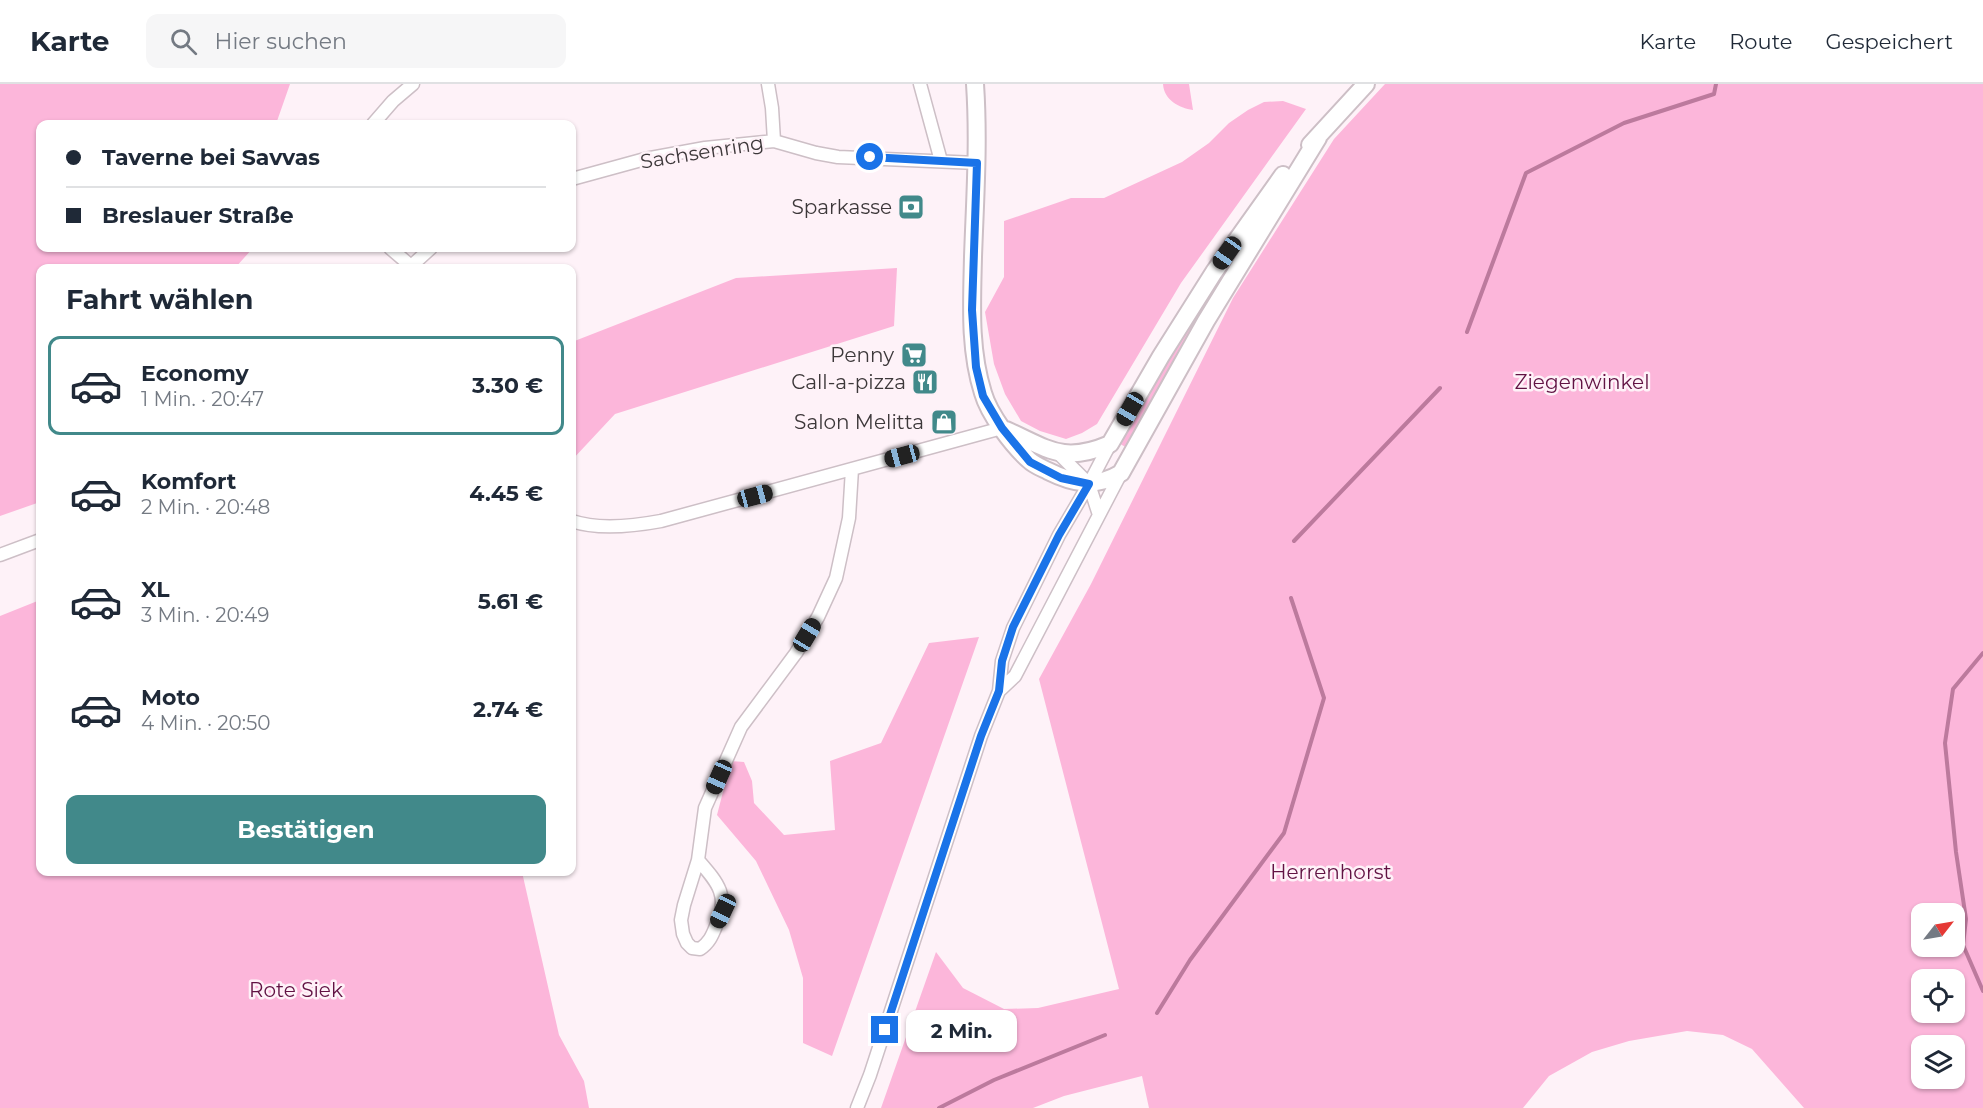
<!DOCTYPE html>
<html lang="de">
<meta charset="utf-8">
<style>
:root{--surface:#fff;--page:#f6f6f7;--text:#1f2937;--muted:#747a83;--line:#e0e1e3;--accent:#41898a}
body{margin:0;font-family:Montserrat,sans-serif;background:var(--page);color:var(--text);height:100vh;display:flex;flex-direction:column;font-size:22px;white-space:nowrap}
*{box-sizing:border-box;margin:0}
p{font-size:20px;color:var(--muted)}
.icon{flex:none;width:33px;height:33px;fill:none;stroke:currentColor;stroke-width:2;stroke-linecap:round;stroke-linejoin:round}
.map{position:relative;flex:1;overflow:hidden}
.panel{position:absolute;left:36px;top:180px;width:540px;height:612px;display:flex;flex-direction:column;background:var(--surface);border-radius:12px;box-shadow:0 2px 4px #0004}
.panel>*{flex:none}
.top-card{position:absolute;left:36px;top:36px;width:540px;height:132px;border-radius:12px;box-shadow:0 2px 4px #0004;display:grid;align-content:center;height:132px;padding:0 30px;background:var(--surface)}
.needle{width:39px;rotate:59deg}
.controls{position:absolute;left:1911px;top:819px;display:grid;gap:12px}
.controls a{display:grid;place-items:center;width:54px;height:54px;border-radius:12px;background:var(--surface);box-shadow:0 2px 4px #0004;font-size:30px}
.end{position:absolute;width:27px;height:27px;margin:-14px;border:8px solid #1a73e8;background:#fff;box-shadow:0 0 0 3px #fff}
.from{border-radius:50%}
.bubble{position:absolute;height:42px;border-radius:12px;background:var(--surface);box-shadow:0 2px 4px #0004;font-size:20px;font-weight:700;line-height:42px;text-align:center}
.car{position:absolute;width:18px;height:36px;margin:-18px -9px;border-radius:8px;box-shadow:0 0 4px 2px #0007;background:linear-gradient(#222 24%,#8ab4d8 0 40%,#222 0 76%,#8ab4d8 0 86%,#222 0)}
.top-card b{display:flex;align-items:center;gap:21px;height:57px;font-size:22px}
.top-card b+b{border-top:2px solid var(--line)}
.top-card i{width:15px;height:15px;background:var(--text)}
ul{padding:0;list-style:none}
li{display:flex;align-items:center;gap:18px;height:99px;margin:0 12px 9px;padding:0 18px;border:3px solid transparent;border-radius:12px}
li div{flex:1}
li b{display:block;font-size:22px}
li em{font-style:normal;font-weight:700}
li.current{border-color:var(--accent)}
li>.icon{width:54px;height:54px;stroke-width:1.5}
h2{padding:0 30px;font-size:27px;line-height:72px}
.cta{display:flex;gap:12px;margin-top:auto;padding:12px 30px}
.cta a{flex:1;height:69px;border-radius:12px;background:var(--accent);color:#fff;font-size:24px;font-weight:700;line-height:69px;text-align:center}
header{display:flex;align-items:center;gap:36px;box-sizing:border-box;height:84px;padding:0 30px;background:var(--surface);border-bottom:2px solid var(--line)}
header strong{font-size:28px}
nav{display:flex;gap:33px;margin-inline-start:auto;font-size:21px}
.search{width:420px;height:54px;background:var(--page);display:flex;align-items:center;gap:15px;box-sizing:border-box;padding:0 21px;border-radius:12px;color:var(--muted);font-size:22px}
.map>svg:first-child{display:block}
.green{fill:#fcb6da;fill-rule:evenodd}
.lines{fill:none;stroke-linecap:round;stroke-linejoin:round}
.stream{stroke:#bc7a9d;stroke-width:4}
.street-casing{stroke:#cdbfc6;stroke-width:15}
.secondary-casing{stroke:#cdbfc6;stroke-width:20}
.street{stroke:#fff;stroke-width:12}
.secondary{stroke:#fff;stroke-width:16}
.route{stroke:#1a73e8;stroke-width:8}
.labels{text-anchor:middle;stroke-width:5;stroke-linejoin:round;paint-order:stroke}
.street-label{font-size:20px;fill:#3d383a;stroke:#fef2f8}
.poi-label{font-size:20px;fill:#3d383a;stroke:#fef2f8;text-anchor:end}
.park-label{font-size:20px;fill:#611243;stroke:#fef2f8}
</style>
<header>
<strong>Karte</strong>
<div class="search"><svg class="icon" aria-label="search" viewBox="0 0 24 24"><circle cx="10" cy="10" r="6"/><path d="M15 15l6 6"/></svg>Hier suchen</div>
<nav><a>Karte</a><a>Route</a><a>Gespeichert</a></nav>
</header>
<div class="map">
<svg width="1983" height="1024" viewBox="0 0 1983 1024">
<rect width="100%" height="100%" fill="#fef2f8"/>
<path class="green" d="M0,0H290L276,40H40V164H253L235,184H40V418L0,432Z
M1163,0H1189L1193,26C1179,24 1164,16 1163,0Z
M1385,0H1983V1024H1804L1752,965L1723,951L1687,947L1629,957L1592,968L1549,992L1523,1024H1149L1142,992L1064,1012L1033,1024H881L936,868L963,904L1004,925L1038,924L1119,905L1039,595L1091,500L1233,214L1334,55ZM1922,830H1954V862H1922ZM1922,896H1954V928H1922ZM1922,962H1954V994H1922Z
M1283,17L1306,25L1181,199L1097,340L1082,349L1066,355L1040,347L1021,337L1005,310L994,280L985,228L1004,193V137L1071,114H1104L1182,78L1209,59L1229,39L1248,26L1264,18Z
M1262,131L1127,364L1117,358L1166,275Z
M897,184L894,242L615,330L572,376V258L736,194Z
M40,516V788H522L559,951L584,997L589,1024H0V532Z
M979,553L832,972L803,959V894L789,846L756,777L717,731L731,677L744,678L752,697L754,719L784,751L835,746L830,677L881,659L929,559Z"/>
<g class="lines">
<path class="stream" d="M1467,248L1526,89L1624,39L1714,10L1716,0
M1294,457L1440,304
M1983,569L1953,605L1945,659L1956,768L1966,835L1963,861L1983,907
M1157,929L1190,876L1284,749L1324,614L1291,514
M939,1024L994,996L1105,951"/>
<defs>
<path id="street" d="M768,0L772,24L774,57
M920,0L941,77
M373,40L393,17L413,0
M572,95L645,75L705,64L774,57L816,69L838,73L977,79
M390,164L411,182
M409,184L431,164
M1058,369L1089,400L1099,431
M572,437C598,446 634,442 661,437L1002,344
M0,471L40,456
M999,607L1015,592L1121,389
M698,776C718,799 730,812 716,842C712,852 709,859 700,865L692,864L687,859L683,850L681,836L684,821L698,776L705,724L741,643L796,569L818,533L836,494L849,434L852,385
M857,1024L870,991L981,652L999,607L1002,577L1013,544L1059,451L1089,400L1110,360"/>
<path id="secondary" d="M975,0C979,58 975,115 973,173C972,219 969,265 983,309C989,330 1012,361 1029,376C1034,381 1042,384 1048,387C1074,400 1096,404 1121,389L1206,237L1318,54
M1310,61L1366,0
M1006,346C1049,365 1063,380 1110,360L1161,272L1214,188L1283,91"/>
</defs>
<use href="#street" class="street-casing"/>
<use href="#secondary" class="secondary-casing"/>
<use href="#street" class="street"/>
<use href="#secondary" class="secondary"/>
</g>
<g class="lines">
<path class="route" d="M870,73L977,79L972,226L976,283L983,312L1002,344L1030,378L1061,394L1089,400L1059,451L1013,543L1002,577L999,607L981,652L885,946"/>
</g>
<defs>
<symbol id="bank-square" viewBox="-11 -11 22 22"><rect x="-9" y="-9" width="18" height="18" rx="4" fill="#41898a" stroke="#fef2f8"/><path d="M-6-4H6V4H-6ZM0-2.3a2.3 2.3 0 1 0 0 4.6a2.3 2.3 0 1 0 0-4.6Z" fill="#fff"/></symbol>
<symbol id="supermarket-square" viewBox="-11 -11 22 22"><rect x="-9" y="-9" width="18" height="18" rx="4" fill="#41898a" stroke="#fef2f8"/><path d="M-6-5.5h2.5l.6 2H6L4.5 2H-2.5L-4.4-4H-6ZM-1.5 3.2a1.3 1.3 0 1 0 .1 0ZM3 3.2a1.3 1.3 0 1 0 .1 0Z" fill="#fff"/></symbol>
<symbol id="restaurant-square" viewBox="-11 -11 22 22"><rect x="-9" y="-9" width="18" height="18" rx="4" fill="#41898a" stroke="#fef2f8"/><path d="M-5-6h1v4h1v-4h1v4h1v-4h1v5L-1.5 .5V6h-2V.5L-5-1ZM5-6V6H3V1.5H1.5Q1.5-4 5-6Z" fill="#fff"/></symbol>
<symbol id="shop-square" viewBox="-11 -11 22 22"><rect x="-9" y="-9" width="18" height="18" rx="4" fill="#41898a" stroke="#fef2f8"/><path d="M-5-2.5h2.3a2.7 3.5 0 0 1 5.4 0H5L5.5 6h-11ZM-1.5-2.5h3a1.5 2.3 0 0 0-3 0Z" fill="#fff"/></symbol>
</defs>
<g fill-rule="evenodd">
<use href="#bank-square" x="896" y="108" width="30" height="30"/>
<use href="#supermarket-square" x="899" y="256" width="30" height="30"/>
<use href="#restaurant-square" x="910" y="283" width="30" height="30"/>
<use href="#shop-square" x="929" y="323" width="30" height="30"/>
</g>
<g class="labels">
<g class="street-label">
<text transform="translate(702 68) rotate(-9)" y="7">Sachsenring</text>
</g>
<g class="poi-label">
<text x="892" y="130">Sparkasse</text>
<text x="894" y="278">Penny</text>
<text x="906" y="305">Call-a-pizza</text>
<text x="924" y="345">Salon Melitta</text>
</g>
<g class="park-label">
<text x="1582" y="305">Ziegenwinkel</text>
<text x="1331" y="795">Herrenhorst</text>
<text x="296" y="913">Rote Siek</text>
</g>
</g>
</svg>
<div class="controls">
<a><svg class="needle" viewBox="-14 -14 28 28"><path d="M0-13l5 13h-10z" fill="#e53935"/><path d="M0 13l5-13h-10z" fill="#747a83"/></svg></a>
<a><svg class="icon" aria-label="locate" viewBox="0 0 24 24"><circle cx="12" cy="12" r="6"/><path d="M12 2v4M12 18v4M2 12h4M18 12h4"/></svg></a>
<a><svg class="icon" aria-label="layers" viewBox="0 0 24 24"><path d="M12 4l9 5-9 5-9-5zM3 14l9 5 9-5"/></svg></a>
</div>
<i class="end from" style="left:870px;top:73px"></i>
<i class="end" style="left:885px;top:946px"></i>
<div class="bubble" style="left:906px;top:926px;width:111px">2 Min.</div>
<i class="car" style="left:1227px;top:169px;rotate:215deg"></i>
<i class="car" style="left:1130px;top:325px;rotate:210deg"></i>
<i class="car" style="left:902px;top:372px;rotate:255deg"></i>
<i class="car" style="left:755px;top:412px;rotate:75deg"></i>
<i class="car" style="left:807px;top:551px;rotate:31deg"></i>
<i class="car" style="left:719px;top:693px;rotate:204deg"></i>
<i class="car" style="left:723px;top:827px;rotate:205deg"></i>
<div class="top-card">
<b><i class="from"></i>Taverne bei Savvas</b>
<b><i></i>Breslauer Straße</b>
</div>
<section class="panel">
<h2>Fahrt wählen</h2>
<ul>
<li class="current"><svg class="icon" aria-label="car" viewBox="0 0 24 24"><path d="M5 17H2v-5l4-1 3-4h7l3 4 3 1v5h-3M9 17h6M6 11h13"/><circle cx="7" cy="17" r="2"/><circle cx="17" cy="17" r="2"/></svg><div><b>Economy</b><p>1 Min. · 20:47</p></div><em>3.30 €</em></li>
<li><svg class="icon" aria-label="car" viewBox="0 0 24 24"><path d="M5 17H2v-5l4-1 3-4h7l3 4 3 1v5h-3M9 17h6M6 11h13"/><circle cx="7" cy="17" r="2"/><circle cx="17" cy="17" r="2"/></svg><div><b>Komfort</b><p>2 Min. · 20:48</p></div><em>4.45 €</em></li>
<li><svg class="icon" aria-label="car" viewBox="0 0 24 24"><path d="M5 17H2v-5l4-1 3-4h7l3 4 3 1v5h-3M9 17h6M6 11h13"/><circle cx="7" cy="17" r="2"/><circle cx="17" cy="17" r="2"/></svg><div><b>XL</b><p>3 Min. · 20:49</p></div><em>5.61 €</em></li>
<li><svg class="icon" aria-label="car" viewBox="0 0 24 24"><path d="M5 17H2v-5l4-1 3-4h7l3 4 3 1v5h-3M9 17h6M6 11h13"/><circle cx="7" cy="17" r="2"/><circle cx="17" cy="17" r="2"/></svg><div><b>Moto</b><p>4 Min. · 20:50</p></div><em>2.74 €</em></li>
</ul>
<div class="cta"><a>Bestätigen</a></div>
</section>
</div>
